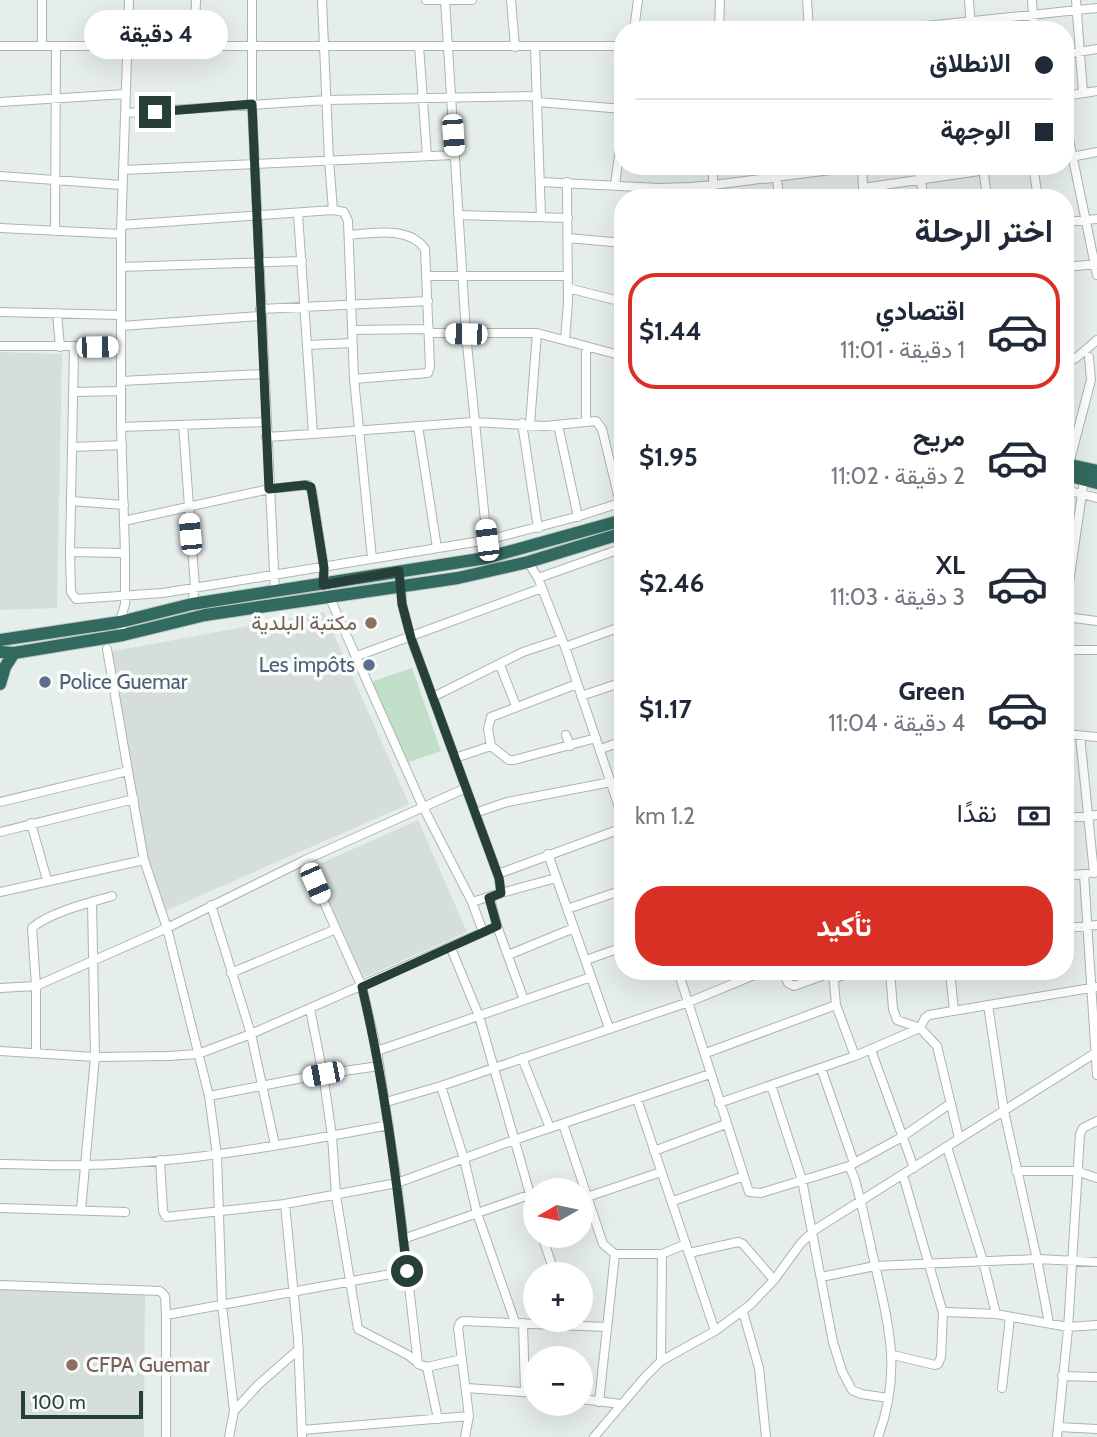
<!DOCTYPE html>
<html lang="ar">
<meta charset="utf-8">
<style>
:root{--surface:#fff;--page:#f6f6f7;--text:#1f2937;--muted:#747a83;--line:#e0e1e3;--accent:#d93025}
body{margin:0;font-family:Cabin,Vazirmatn,sans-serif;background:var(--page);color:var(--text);direction:rtl;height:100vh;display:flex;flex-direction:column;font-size:26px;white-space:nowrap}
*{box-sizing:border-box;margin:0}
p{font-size:23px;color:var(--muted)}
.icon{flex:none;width:38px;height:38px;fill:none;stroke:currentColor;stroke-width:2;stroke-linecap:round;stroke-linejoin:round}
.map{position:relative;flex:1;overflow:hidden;direction:ltr}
.details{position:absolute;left:614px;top:189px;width:460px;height:791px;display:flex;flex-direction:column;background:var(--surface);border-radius:28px;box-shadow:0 7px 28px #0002;direction:rtl}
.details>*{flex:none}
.top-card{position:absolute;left:614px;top:21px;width:460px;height:154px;border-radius:28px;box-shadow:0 7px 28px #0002;direction:rtl;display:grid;align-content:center;height:154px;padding:0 21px;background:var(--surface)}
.needle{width:46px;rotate:261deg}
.tools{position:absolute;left:523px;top:1178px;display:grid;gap:14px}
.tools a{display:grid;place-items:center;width:70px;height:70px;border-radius:50%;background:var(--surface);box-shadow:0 7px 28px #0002;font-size:35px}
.scale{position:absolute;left:21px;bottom:18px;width:122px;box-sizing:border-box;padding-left:7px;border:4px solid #264039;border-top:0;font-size:19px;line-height:24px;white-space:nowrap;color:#264039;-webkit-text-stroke:5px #f7fbf9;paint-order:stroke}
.end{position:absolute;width:32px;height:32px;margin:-16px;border:9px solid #264039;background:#fff;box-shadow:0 0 0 4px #fff}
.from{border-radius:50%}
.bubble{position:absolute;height:49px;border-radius:24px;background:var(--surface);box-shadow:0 7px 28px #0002;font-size:23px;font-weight:700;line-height:49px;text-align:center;direction:rtl}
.car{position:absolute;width:21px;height:42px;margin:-21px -10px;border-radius:9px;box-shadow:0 0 5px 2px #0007;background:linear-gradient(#fff 24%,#345 0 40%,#fff 0 76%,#345 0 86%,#fff 0)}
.top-card b{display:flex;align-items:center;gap:24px;height:66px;font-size:26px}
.top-card b+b{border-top:2px solid var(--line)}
.top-card i{width:18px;height:18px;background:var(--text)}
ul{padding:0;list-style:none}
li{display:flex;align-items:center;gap:21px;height:116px;margin:0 14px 10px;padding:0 7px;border:4px solid transparent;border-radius:28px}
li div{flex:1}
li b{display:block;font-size:26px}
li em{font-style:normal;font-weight:700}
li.on{border-color:var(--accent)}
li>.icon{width:63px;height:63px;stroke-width:1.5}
h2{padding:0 21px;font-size:32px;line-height:84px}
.pay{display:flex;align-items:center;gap:18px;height:77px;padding:0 21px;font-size:26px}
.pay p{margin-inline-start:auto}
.primary-button{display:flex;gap:14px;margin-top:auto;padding:14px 21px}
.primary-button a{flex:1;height:80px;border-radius:28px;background:var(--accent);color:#fff;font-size:28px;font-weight:700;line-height:80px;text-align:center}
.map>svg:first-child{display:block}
.built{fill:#d5deda}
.green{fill:#c1dec9}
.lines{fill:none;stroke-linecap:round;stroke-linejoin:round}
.minor-casing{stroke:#a9b6b2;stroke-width:10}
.highway-casing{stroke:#c2cac8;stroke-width:14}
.minor{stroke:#fff;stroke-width:8}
.highway{stroke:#336a60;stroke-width:12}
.route{stroke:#264039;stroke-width:9}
.education-dot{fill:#8d6e63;stroke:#f7fbf9;stroke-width:2.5}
.service-dot{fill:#5c6f8a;stroke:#f7fbf9;stroke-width:2.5}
.labels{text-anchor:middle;stroke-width:7;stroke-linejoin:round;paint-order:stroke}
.education-label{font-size:21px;fill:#785e54;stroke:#f7fbf9;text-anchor:end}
.service-label{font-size:21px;fill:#4e5e75;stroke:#f7fbf9;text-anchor:end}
</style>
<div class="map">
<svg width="1097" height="1437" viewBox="0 0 1097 1437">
<rect width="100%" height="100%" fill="#e6eeeb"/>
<path class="built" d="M0,352L62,354L57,608L0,610Z
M324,612L409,804L156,915L140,855L104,653Z
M418,820L467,932L356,981L308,869Z
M0,1289L145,1293L144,1437H0Z"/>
<path class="green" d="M412,668L441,751L406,763L371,682Z"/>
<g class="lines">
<defs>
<path id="minor" d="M252,0V105L275,592
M426,0H472
M445,0L466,334L487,540L486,558
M511,0L515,47
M807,0L809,30
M969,0L971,30
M1032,0L1034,30
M1076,0L1083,93
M634,30L638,0
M719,30L720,0
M888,30L1097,8
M0,46H623
M42,46V0
M194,46L196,0
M419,46L427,156
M535,47L541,217
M1066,54L1097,49
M1066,96L1097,91
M0,102L126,94
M538,102L623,109
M125,113L327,100L537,96
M1066,125L1097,275
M1066,158L1097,152
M713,166V185L862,166L863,188L1013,166
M918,166L924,198
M983,166L987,198
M1033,166L1038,198
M123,170L454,155
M0,176L122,185
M777,178L779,198
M767,179L768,166
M541,182L659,188L690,187
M615,185L623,125
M692,198L690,187L713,185
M333,210L344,212L348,221L354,379L372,559
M458,215L568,218
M1066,222L1097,219
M121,225L333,210L329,160L322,0
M0,228L121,234
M55,231L56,46
M349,235C373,233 409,226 425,249L430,367L428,373L354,379
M568,238L623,243
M121,267L302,261
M1066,267L1097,264
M427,276H568
M568,288L623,302
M260,309L428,301
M0,312L121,315
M57,313L60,347
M121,326L260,316
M352,330L429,329
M429,333H537L623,356
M565,340L568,302L567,182
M308,345L352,343
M0,346H121
M74,347L70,552L71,592L76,599L163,593L487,540L576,517L623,502
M1066,362L1076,358L1097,340
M121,381L263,374
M74,392L121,391
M586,422V346
M522,423L538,528
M530,424L537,333
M183,425L195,587L192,604
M558,425L578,517
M418,426L437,548
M121,427L265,422
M313,434L473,422L545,426L596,421L602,429L620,503
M266,437L313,434L298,214
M72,447L122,445
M1069,464L1091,380L1089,357
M1066,490L1097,498
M71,501L124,505
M124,521L269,489L308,485L312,491L324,568L323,585
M70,552L125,553
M528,562L538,578L565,647L623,819
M538,578L623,548
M401,583L402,604L411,638L499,878L501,893L472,902
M329,596L423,807L472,902L483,932
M1066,603L1084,480
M1066,617L1097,621
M123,635L120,622L125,604V553L121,427V234L129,0
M565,647L623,626
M1066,650H1097
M357,656L542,588
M500,665L516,706
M577,684L491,717L488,729L491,746L509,760H514L596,738
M581,696L623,682
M433,697L523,652L562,639
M1066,734L1097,737
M566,735L570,746
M1080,736L1094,873
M601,749L623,741
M455,758L491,746
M128,771L144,860L167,928L209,1096L217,1155L222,1305L234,1411L229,1437
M0,802L128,771L107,649
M475,813L507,802L611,782
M1066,818L1097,815
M31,823L47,880
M0,832L134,799
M548,854L609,1028
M305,860L362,987L377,1051L397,1183L418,1364L427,1367L462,1359
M498,874L623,828
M1084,874L1097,1075
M1066,875L1087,874
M0,892L144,860
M501,893L556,878
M490,898L497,926L524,1000
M567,909L623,890
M1066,928L1097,925
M450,946L479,1016L536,1215
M508,955L574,928
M586,960L623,947
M678,971L749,1192L761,1193L849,1166L854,1177C862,1203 867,1230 873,1256C888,1323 903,1370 878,1437
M783,971L788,983L794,986L833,972
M833,971L836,1005L855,1056
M890,971L893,1009L897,1020L920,1028L937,1046L959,1138
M950,971L954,1011
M231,973L336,929
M833,979L853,971
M0,988L36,986L167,928L305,860L466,788
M988,1005L1004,1111L1037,1259L1049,1323
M310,1009L323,1074L332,1136L336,1196L358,1329L408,1355L418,1363
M871,1050L914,1168
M0,1051L95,1057L168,1056L198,1054L251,1034L211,905
M377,1051L591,977
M36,1052V986L32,928C50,912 89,903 112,896
M706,1053L836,1005
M522,1058L550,1128
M821,1068L854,1163
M771,1085L802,1180L833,1342L842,1371L852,1390L861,1394L888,1398
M441,1086L464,1159L477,1213L515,1322
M209,1096L323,1074L379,1066
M637,1099L715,1331
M386,1102L441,1086L689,1002L764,971
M719,1103L855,1056L920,1028L925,1018L929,1015L1097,987
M563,1124L603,1244L615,1254L599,1402
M275,1145L251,1034L497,926
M947,1147L983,1261L996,1314
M654,1151L726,1124
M160,1160L163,1211L166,1217L285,1204L397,1183L514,1140L710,1074
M0,1164C29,1164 57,1166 86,1165C188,1163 289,1144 389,1125
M849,1166L902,1137L951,1103
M1016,1171H1076L1097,1178
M903,1175L943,1313
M581,1199L661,1172
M673,1201L744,1176
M285,1204L298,1338L302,1437
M0,1208L125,1212
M81,1210L95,1057L92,902
M542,1236L555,1274
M403,1239L529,1195
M689,1253L738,1242L743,1244L774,1280
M615,1254H662L661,1361
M662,1254L686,1244
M821,1277L875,1266L1037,1259L1097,1262
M0,1285L160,1291L165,1296L166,1315
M743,1312L759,1368L766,1437
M523,1323L525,1391
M893,1355L935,1365L938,1364L941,1357L943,1313L947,1312L996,1314L1068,1327L1097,1325
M427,1367L438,1419
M1062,1376L1097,1377
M467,1388L536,1393
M1002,1388L1010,1317
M581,1399L621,1404
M234,1411L259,1384L299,1349
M1058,1427L1097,1429
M302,1430L469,1416
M166,1437V1315L407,1271
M465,1437L469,1416L458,1328L460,1323L463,1321L607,1327
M594,1437L645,1377L661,1361L715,1331L750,1305L774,1280L801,1243L816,1229L1097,1052
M1057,1437L1068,1329L1080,1134L1083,1128L1097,1121"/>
<path id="highway" d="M1066,464L1097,471
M1066,475L1097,483
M0,640L120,622L192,604L486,558L623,520
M0,652L14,653L123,635L205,615L458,578L528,562L623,533
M0,684L5,667L14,653"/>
</defs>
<use href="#minor" class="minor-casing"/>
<use href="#highway" class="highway-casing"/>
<use href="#minor" class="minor"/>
<use href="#highway" class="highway"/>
</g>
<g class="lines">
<path class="route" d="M155,112L252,104L269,489L305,485L311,487L324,568L323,585L399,571L402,604L411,638L499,878L501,893L489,898L497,926L362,987C384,1081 396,1175 407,1271"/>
</g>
<g class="education-dot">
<circle cx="371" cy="623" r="7"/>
<circle cx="72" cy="1365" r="7"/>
</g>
<g class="service-dot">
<circle cx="369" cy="665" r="7"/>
<circle cx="45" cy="682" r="7"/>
</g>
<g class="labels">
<g class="education-label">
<text x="357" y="630">مكتبة البلدية</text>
<text x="86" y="1372" text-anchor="start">CFPA Guemar</text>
</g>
<g class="service-label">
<text x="355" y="672">Les impôts</text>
<text x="59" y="689" text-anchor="start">Police Guemar</text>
</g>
</g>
</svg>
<div class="tools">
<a><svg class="needle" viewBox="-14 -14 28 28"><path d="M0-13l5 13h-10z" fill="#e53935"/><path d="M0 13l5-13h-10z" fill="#747a83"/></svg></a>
<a>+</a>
<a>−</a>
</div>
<div class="scale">100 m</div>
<i class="end from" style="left:407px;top:1271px"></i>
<i class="end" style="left:155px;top:112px"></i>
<div class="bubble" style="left:84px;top:10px;width:144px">4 دقيقة</div>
<i class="car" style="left:453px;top:135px;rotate:176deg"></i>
<i class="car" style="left:466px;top:334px;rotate:271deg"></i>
<i class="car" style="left:97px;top:347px;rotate:89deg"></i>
<i class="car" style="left:190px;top:534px;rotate:355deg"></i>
<i class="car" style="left:487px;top:540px;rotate:353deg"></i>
<i class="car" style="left:315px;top:883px;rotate:156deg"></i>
<i class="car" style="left:323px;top:1074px;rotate:259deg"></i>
<div class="top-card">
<b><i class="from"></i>الانطلاق</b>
<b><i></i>الوجهة</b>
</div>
<section class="details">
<h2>اختر الرحلة</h2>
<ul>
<li class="on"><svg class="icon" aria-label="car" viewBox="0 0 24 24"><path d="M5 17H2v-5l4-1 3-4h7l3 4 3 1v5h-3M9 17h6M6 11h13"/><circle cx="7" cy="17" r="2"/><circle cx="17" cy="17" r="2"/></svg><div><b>اقتصادي</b><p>1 دقيقة · 11:01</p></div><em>$1.44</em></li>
<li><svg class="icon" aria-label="car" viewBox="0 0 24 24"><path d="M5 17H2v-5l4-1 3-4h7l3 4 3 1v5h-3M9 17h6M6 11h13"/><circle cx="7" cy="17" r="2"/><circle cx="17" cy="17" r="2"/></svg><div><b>مريح</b><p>2 دقيقة · 11:02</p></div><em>$1.95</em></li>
<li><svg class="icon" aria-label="car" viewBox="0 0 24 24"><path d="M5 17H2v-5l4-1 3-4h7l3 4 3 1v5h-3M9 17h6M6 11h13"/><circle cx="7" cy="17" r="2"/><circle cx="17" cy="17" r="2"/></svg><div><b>XL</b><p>3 دقيقة · 11:03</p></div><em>$2.46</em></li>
<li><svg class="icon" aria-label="car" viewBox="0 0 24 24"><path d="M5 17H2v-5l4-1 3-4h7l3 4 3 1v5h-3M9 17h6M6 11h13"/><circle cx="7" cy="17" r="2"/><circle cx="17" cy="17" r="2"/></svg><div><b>Green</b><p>4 دقيقة · 11:04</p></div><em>$1.17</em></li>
</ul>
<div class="pay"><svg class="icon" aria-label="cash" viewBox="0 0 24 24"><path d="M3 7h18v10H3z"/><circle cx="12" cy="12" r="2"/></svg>نقدًا<p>1.2 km</p></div>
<div class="primary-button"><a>تأكيد</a></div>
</section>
</div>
